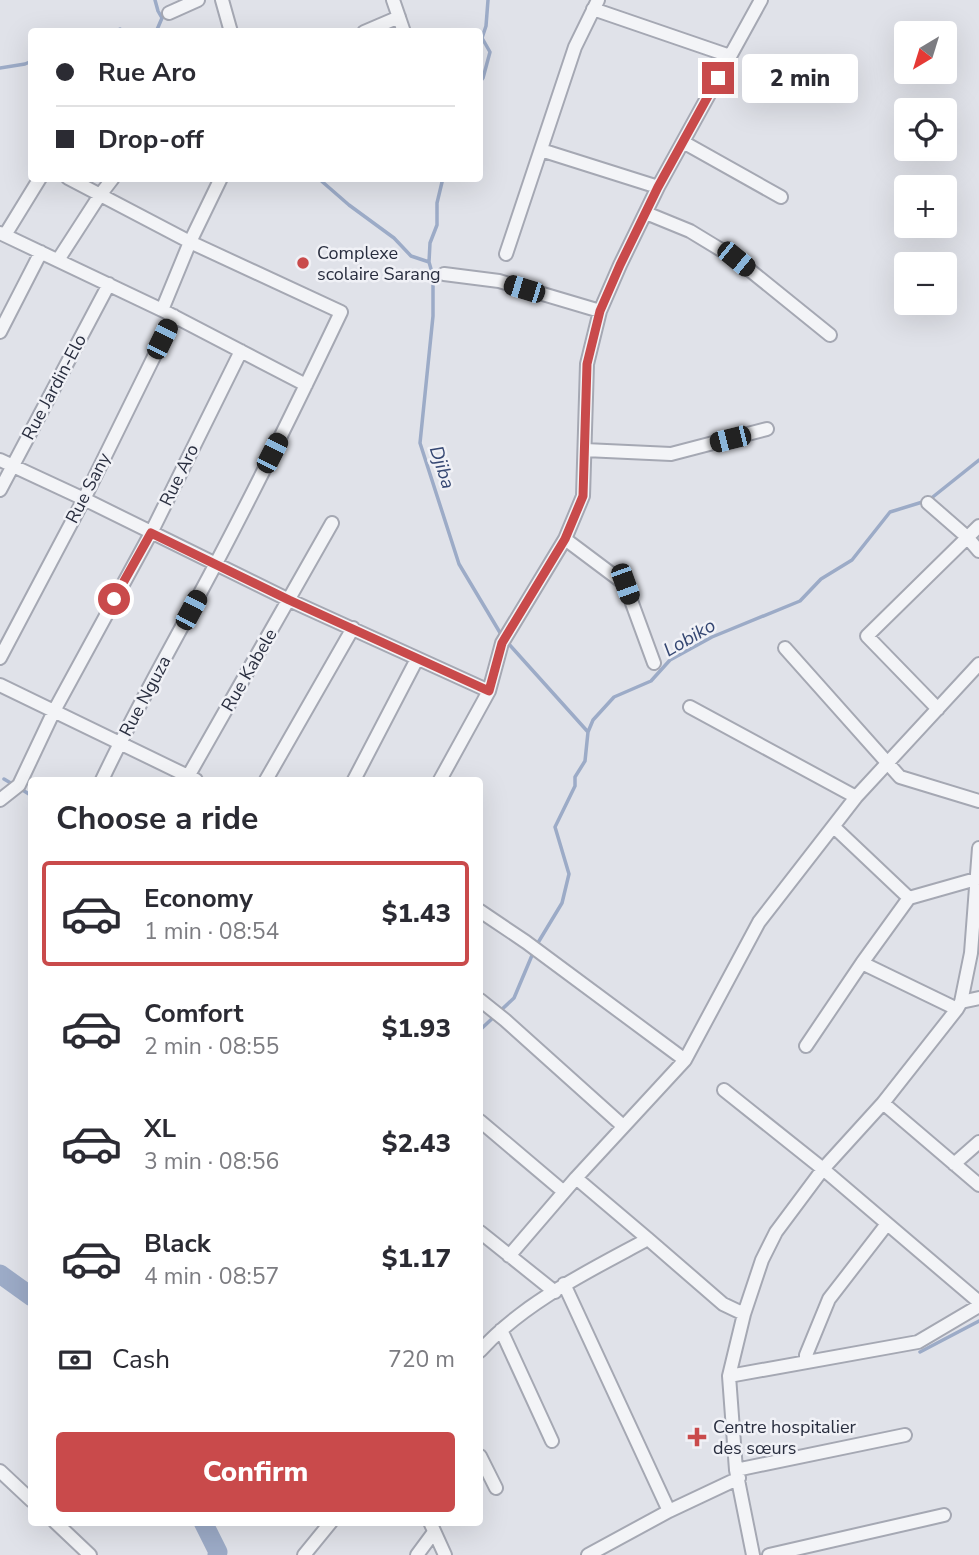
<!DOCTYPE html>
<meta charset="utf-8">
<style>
:root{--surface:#fff;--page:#f7f7f7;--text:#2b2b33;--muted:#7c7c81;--line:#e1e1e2;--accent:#c94a4b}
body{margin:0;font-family:"Nunito Sans",sans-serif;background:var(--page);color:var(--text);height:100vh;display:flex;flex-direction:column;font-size:26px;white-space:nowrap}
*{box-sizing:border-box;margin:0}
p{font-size:23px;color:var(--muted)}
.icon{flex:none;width:38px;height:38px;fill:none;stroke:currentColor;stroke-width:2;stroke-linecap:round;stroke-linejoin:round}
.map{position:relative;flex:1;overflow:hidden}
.drawer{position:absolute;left:28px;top:777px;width:455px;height:749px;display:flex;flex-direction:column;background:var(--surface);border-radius:7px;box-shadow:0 7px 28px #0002}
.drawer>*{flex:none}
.hud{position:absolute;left:28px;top:28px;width:455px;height:154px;border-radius:7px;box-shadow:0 7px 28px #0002;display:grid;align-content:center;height:154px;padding:0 28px;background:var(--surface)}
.needle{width:46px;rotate:218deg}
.buttons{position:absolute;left:894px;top:21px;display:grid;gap:14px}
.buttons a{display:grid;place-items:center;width:63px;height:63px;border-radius:7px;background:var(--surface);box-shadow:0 7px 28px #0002;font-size:35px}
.end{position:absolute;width:32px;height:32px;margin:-16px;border:9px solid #c94a4b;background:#fff;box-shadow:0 0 0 4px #fff}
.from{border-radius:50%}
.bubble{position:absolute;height:49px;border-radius:7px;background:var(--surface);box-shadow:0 7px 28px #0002;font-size:23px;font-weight:800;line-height:49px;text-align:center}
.car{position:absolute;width:21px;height:42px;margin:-21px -10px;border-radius:9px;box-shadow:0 0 5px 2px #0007;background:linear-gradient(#222 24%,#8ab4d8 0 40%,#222 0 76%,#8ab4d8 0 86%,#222 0)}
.hud b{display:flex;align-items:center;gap:24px;height:66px;font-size:26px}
.hud b+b{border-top:2px solid var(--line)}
.hud i{width:18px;height:18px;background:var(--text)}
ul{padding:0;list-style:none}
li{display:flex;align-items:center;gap:21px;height:105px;margin:0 14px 10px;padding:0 14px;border:4px solid transparent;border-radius:7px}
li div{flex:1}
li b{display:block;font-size:26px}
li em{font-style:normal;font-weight:800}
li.selected{border-color:var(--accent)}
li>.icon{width:63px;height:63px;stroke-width:1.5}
h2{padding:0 28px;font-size:32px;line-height:84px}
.pay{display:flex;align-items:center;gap:18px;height:77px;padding:0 28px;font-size:26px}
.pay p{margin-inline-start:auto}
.primary-button{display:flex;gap:14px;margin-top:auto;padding:14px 28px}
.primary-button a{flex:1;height:80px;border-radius:7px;background:var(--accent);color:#fff;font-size:28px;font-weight:800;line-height:80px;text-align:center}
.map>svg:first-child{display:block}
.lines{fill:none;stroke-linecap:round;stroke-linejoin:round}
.stream{stroke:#9cabc7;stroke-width:3.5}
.river{stroke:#9cabc7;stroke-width:19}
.minor-casing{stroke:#a5a8b3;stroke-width:16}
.minor{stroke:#f3f4f7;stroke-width:12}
.route{stroke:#c94a4b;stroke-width:9}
.poi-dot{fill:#c94a4b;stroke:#f0f1f6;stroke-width:2.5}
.labels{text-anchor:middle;stroke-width:5;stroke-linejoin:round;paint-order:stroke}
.poi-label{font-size:18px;fill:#292e3f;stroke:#f0f1f6;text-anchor:start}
.street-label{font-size:18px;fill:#292e3f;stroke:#f0f1f6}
.water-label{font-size:19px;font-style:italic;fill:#354772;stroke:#f0f1f6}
</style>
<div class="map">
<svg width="979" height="1555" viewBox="0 0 979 1555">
<rect width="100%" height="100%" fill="#e0e2e9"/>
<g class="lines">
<path class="stream" d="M155,0L158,11L162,18L156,32
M113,32L120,29L126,32
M0,68L25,64L32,61
M480,82L483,78L490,52L482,38L486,26L488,0
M318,178L349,205L394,238L411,256L429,262
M443,178L437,203V225L430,243L429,262L433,276V316L420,443L459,564L502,636
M507,642L588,732
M4,779L14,785
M21,789L32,796
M536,946L562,903L569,874L555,827L575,786V777L585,761L588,732L593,720L614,697L651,681L670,660L712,637L800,601L821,579L852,560L890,512L929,500L979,460
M480,1030L514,998L533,953
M920,1352L979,1321"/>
<path class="river" d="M0,1274L32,1297
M203,1522L218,1552L217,1555"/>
<defs>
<path id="minor" d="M222,0L231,32
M393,0L404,32
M593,9L730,56
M169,13L198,0
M364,32L399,17
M683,142L781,197
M541,150L658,187
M68,178L190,242L341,312C300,398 258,484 213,569C176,639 136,708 102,780
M646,213L690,231L736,259L830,335
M0,233L162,310L306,385
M5,235L40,178
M506,254L575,47L598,0
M58,260L100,195L113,178
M444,274L499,281L600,311
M162,310L190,242L221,178
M0,332L41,252
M585,450L671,454L767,429
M0,460L84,499L289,600L489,691
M0,490L109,284
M928,503L967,537L979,551
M565,539L625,584L654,663
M785,648L900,777L979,801
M0,658L84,499L174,316
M0,685L196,780
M690,707L856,797
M938,709L867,636L979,526
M186,780L332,523
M266,780L353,628
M354,780L417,659
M440,780L489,691L502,643L565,539L583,496L587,364L600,311L620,265L658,187L761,0
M0,800L19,785L54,711L151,533L241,351
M834,827L909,898
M480,911L526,942L685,1060
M862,963L957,1009
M480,1000L505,1020L623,1126
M961,1002L979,998
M806,1046L862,963L909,898L976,879
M724,1090L823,1169L979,1302
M883,1103L979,1185
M480,1121L564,1192
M954,1164L979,1142
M576,1178L648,1239L723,1304L744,1314
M480,1232L555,1292
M509,1256L576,1178L685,1060L759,922L856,797L979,664
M564,1284L669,1511
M501,1330L552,1441
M480,1351C524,1302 591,1270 648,1239
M806,1362V1355L829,1299L887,1224
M729,1376L918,1342L979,1306
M480,1456L496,1488
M736,1470L905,1435
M0,1471L32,1501
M55,1522L90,1555
M430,1522L445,1555
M304,1555L331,1522
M417,1555L434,1532
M588,1555L669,1511L739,1478
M753,1555L736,1470L729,1376L744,1314L762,1260L776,1232L823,1169L883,1103L957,1009L961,1002L971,953L979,848
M769,1555L944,1515"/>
</defs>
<use href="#minor" class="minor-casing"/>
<use href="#minor" class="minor"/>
</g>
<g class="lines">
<path class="route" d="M114,599L151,533L289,600L489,691L502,643L565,539L583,496L587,364L600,311L620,265L658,187L718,78"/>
</g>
<g class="poi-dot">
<circle cx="303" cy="263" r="7"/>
<path d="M693.5 1426.5h7v7h7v7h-7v7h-7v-7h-7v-7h7z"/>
</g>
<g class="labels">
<g class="poi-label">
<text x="317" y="259">Complexe<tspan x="317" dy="21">scolaire Sarang</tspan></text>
<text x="713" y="1433">Centre hospitalier<tspan x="713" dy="21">des sœurs</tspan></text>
</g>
<g class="street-label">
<text transform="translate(54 387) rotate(-62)" y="6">Rue Jardin-Elo</text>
<text transform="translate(179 475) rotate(-64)" y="6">Rue Aro</text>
<text transform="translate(88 488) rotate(-63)" y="6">Rue Sany</text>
<text transform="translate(249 670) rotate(-60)" y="6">Rue Kabele</text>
<text transform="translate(145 696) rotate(-62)" y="6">Rue Nguza</text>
</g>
<g class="water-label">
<text transform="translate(443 467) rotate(72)" y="7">Djiba</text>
<text transform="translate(689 637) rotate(-30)" y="7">Lobiko</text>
</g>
</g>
</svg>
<div class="buttons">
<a><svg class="needle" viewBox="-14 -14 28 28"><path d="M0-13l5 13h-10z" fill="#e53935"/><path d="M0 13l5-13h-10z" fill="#7c7c81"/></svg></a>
<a><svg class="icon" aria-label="locate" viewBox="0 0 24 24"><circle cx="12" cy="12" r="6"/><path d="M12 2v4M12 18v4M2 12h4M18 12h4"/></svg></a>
<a>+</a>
<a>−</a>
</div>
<i class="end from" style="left:114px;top:599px"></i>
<i class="end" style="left:718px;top:78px"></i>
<div class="bubble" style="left:742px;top:54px;width:116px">2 min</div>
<i class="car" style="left:736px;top:259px;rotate:129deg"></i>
<i class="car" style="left:524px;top:289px;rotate:287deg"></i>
<i class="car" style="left:162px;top:339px;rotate:26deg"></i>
<i class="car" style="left:730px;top:439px;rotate:256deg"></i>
<i class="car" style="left:272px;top:453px;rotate:27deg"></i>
<i class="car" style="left:625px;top:584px;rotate:160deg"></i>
<i class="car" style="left:191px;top:610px;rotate:28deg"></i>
<div class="hud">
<b><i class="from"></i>Rue Aro</b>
<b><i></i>Drop-off</b>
</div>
<section class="drawer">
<h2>Choose a ride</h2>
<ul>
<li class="selected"><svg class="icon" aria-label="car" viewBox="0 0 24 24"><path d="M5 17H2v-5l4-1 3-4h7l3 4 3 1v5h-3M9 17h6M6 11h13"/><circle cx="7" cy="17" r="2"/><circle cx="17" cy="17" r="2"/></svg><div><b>Economy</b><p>1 min · 08:54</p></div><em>$1.43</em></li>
<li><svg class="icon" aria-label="car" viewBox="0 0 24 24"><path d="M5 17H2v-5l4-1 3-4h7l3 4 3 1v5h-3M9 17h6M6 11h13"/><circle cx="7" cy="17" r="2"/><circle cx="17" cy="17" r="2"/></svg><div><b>Comfort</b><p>2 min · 08:55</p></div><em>$1.93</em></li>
<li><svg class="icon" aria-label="car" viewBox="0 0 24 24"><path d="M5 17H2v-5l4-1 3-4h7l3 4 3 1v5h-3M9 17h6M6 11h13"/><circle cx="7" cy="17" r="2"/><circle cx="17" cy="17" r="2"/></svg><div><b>XL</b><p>3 min · 08:56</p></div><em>$2.43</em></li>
<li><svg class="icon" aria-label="car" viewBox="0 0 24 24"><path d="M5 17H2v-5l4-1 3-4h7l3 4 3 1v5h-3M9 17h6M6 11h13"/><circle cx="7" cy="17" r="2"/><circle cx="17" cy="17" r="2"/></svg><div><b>Black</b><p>4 min · 08:57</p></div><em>$1.17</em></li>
</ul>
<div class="pay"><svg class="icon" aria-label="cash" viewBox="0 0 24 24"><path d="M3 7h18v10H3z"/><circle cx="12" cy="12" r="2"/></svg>Cash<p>720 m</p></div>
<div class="primary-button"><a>Confirm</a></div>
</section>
</div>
